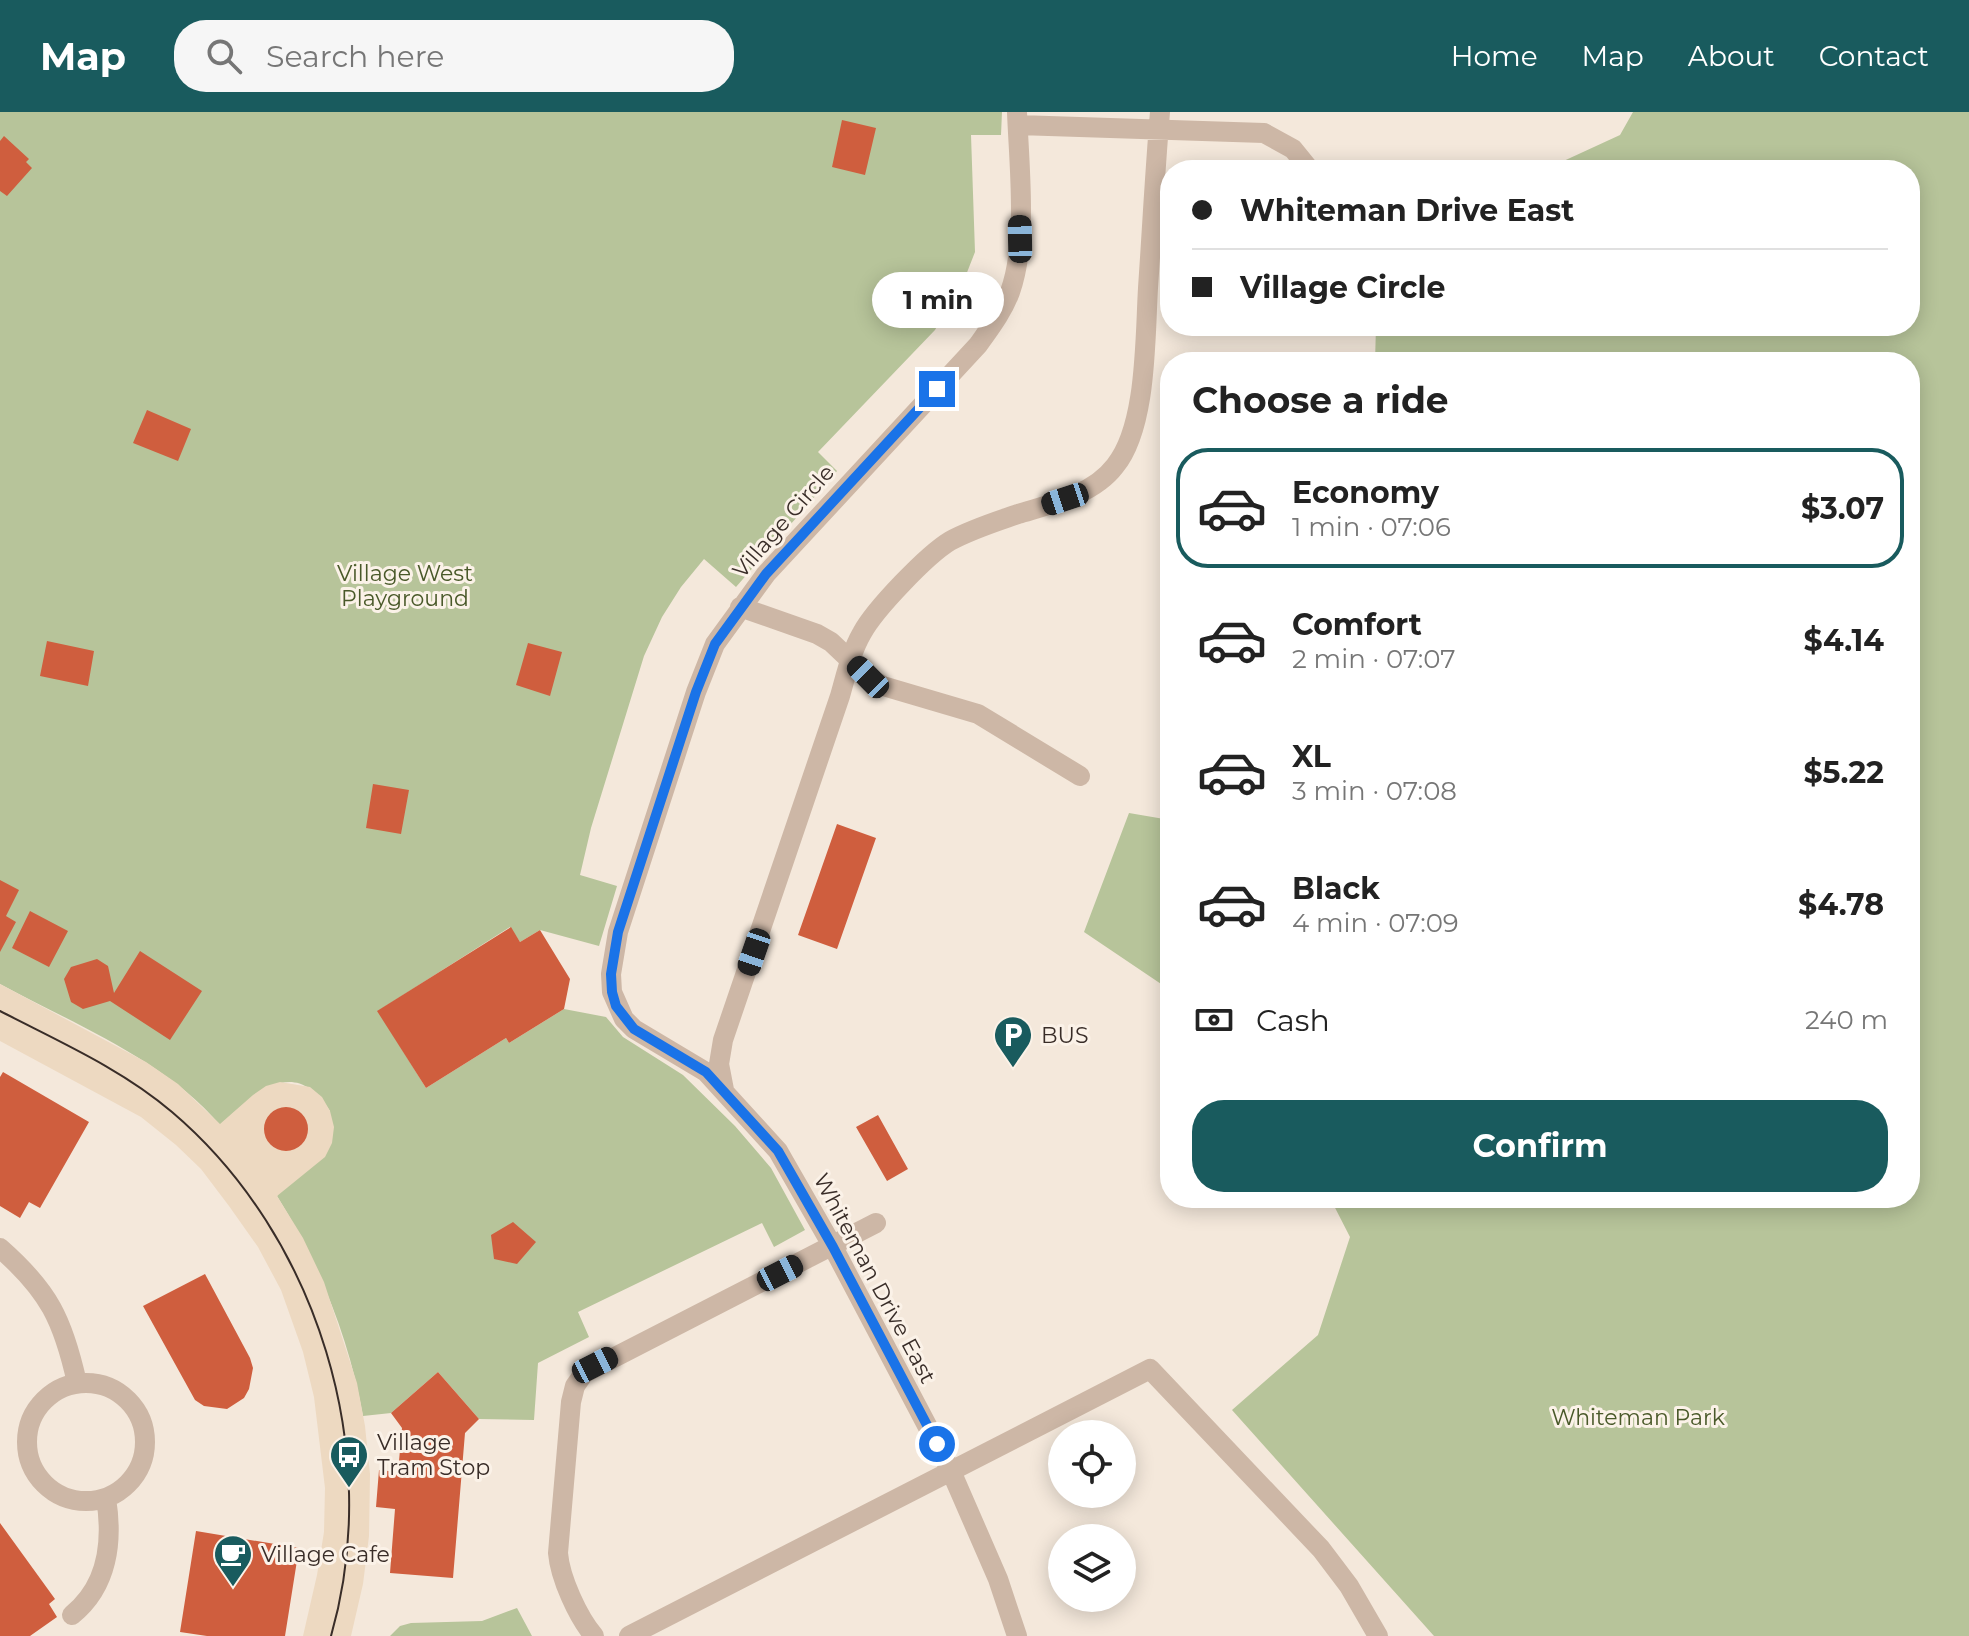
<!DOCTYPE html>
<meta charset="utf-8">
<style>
:root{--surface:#fff;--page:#f6f6f6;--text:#222;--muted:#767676;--line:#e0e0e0;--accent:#195b5e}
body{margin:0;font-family:Montserrat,sans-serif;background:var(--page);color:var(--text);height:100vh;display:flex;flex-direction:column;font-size:30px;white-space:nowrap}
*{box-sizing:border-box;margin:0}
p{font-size:26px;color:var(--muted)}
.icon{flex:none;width:44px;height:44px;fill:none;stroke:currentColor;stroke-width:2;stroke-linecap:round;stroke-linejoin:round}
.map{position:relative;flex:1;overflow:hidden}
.details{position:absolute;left:1160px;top:240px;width:760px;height:856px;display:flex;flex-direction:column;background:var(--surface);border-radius:32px;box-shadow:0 4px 20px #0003}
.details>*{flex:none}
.guide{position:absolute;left:1160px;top:48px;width:760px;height:176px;border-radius:32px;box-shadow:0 4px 20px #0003;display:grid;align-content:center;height:176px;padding:0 32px;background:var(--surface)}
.buttons{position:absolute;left:1048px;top:1308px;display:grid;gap:16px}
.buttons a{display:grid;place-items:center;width:88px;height:88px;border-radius:50%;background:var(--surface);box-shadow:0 4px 20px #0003;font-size:40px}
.end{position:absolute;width:36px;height:36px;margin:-18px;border:10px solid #1a73e8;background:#fff;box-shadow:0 0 0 4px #fff}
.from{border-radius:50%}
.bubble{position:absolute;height:56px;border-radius:28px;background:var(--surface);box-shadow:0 4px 20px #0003;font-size:26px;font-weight:700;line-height:56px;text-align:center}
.car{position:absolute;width:24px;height:48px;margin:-24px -12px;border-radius:10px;box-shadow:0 0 6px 2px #0007;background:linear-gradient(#222 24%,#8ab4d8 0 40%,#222 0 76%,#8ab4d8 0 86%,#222 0)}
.guide b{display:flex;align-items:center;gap:28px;height:76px;font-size:30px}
.guide b+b{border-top:2px solid var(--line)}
.guide i{width:20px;height:20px;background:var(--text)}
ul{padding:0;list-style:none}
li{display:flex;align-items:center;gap:24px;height:120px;margin:0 16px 12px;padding:0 16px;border:4px solid transparent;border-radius:32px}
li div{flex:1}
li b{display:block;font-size:30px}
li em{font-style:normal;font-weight:700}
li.current{border-color:var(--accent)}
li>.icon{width:72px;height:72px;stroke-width:1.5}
h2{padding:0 32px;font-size:36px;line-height:96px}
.pay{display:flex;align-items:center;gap:20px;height:88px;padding:0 32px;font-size:30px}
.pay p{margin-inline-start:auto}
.button{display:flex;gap:16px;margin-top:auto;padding:16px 32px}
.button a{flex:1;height:92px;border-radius:32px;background:var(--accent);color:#fff;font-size:32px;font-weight:700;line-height:92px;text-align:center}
header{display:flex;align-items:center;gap:48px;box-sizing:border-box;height:112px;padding:0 40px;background:var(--accent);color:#fff}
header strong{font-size:38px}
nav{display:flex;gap:44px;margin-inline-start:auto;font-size:28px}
.search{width:560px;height:72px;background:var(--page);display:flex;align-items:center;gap:20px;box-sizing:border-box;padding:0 28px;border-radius:32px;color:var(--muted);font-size:30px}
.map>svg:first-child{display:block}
.green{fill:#b7c49a}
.plaza{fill:#edd9c1}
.building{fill:#cf5e3e}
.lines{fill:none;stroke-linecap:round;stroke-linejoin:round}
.minor{stroke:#cdb7a6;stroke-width:20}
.tram{stroke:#392d28;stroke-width:2}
.route{stroke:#1a73e8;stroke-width:10}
.labels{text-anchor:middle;stroke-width:6;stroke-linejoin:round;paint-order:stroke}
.street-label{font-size:22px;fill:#392d28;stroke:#fbf2e8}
.park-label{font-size:22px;fill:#495929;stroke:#fbf2e8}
.poi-label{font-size:22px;fill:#392d28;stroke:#fbf2e8;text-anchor:start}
</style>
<header>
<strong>Map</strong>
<div class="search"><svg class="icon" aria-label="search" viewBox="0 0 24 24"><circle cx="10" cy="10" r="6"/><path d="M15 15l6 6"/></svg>Search here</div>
<nav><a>Home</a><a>Map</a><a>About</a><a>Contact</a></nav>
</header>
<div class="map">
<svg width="1969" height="1524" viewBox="0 0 1969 1524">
<rect width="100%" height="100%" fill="#f4e8db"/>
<path class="green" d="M0,0H1002L1001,23H971L975,140L966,163L935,218L818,340L837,359L736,475L704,447L681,475L662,505L644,544L591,716L580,763L617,774L599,834L540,818L520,830L510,815L378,899L426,976L506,926L509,931L564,897L606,905L623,925L683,963L735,1014L771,1056L805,1118L774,1135L762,1111L578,1200L589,1225L538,1251L534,1308L479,1307L438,1260L391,1301L363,1304C349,1225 319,1152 277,1084L330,999C294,942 256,981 220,1013C165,948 74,912 0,872Z
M1633,0H1969V1524H1434L1232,1298L1318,1223L1350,1125L1330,1086H1910V250H1375L1376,214H1910V58H1544L1620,23Z
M1129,701L1170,708V878L1084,820Z
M517,1496L532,1524H390L400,1514L411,1511L482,1509Z"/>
<path class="plaza" d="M0,872L146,950L178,972L220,1012L253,983L266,974L280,970L310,975L322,985L330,999L334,1015L332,1031L325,1045L277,1084L303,1126L324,1170L357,1271L365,1314L370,1362L369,1424L363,1472L351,1524H303L317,1463L324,1420L325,1376L314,1285L303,1240L281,1178L258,1135L229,1094L201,1057L176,1033L141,1005L0,929Z"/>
<path class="building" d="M842,8L876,16L865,63L832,55Z
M4,24L29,47L26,50L32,56L7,84L0,79V29Z
M147,298L191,317L178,349L133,331Z
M47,529L94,539L88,574L40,564Z
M528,531L562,540L550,584L516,573Z
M373,672L409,678L401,722L366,716Z
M837,712L876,726L837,837L798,823Z
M0,768L19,778L6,804L16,810L0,840Z
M30,799L68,819L49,855L12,836Z
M511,815L520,830L540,818L570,867L564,897L509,931L506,926L426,976L377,899Z
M140,839L202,879L170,928L110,889L83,897L71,890L64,867L71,855L97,847L108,854L114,881Z
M3,960L89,1010L40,1096L29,1090L20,1106L0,1094V965Z
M264 1017a22 22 0 1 1 44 0a22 22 0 1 1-44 0Z
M878,1003L908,1057L887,1069L856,1015Z
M513,1110L536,1130L517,1152L494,1147L491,1123Z
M205,1162L250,1246L253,1256L249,1277L244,1286L227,1297L204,1294L195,1288L143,1194Z
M438,1260L479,1307L465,1321L453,1466L390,1461L395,1397L376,1395L379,1358L398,1360L402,1316L391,1301Z
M0,1411L55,1487L49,1492L57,1505L30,1524H0Z
M196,1419L299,1436L285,1524H207L180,1520Z"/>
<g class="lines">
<path class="minor" d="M1018,13L1264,21L1293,37L1310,58
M740,495L817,522L831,530L868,565L883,574L978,602L1080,664
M724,978L719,952L723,928L840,584C846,563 851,540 862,521C875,497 927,443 950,429C972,417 995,410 1018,402C1051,392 1093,383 1115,354C1147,315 1145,226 1148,176C1152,118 1155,59 1160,0
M0,1136C49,1179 63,1208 77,1271
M27 1330a59 59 0 1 1 118 0a59 59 0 1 1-118 0Z
M72,1503C108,1474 113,1429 106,1386
M594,1524C578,1505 560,1466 558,1441L571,1290L575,1274L584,1261L876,1111
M629,1524L1150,1257L1321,1437L1349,1474L1378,1524
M1017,1524L998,1467L951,1359L833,1135L778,1039L706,960L634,917L624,907L612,880L611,862L618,820L696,580L715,532L766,462L978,233C990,216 1003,199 1010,180C1028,130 1019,53 1017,0"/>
<path class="tram" d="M0,899C58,929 122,957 172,1000C318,1124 384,1340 331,1524"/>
</g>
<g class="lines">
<path class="route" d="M937,277L766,462L715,532L696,580L618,820L611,862L612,880L616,894L634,917L706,960L778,1039L833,1135L937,1332"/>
</g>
<defs>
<symbol id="parking-pin" viewBox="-11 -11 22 30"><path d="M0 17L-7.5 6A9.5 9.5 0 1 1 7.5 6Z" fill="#195b5e" stroke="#fbf2e8"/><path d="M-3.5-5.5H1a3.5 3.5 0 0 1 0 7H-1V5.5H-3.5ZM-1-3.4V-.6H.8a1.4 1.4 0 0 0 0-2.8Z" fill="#fff"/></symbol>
<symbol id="bus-pin" viewBox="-11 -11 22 30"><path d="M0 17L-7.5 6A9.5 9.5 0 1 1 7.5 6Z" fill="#195b5e" stroke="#fbf2e8"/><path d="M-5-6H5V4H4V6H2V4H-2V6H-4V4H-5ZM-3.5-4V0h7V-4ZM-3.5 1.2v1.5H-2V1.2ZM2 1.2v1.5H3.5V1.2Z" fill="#fff"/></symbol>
<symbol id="cafe-pin" viewBox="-11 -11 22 30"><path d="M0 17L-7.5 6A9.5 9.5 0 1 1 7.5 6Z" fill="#195b5e" stroke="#fbf2e8"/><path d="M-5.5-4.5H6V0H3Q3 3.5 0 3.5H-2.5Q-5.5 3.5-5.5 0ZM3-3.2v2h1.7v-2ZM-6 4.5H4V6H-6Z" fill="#fff"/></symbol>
</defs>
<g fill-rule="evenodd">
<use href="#parking-pin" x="991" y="901" width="44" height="60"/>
<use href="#bus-pin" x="327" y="1321" width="44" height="60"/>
<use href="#cafe-pin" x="211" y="1420" width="44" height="60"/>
</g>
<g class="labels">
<g class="street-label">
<text transform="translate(783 409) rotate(-49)" y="8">Village Circle</text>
<text transform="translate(875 1166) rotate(62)" y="8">Whiteman Drive East</text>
</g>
<g class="park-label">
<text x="405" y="469">Village West<tspan x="405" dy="25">Playground</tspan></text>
<text x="1638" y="1313">Whiteman Park</text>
</g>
<g class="poi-label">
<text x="1041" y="931">BUS</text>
<text x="377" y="1338">Village<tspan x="377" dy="25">Tram Stop</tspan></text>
<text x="261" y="1450">Village Cafe</text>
</g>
</g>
</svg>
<div class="buttons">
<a><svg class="icon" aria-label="locate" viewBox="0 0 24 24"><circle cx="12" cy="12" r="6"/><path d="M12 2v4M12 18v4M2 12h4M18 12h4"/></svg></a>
<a><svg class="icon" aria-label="layers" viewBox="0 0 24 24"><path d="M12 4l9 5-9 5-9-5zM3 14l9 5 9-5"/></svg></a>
</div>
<i class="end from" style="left:937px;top:1332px"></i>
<i class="end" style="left:937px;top:277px"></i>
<div class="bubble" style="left:872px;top:160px;width:132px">1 min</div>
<i class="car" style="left:1020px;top:127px;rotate:359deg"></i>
<i class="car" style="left:1065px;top:387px;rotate:252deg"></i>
<i class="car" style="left:868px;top:565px;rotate:315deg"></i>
<i class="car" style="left:754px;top:840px;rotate:199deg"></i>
<i class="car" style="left:780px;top:1161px;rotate:63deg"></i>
<i class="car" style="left:595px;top:1253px;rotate:63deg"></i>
<div class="guide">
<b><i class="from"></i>Whiteman Drive East</b>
<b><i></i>Village Circle</b>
</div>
<section class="details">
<h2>Choose a ride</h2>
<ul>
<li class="current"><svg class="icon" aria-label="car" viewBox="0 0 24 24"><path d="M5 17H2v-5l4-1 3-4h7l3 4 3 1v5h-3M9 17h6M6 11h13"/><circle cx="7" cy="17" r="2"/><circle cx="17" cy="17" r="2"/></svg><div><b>Economy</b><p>1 min · 07:06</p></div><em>$3.07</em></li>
<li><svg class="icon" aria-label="car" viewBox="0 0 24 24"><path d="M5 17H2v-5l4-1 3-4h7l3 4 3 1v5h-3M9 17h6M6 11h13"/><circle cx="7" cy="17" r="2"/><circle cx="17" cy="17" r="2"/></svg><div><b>Comfort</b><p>2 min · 07:07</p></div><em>$4.14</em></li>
<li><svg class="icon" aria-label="car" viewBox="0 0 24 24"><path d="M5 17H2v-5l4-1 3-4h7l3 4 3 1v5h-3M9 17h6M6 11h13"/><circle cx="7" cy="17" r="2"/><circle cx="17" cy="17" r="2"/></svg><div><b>XL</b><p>3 min · 07:08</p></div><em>$5.22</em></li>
<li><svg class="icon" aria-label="car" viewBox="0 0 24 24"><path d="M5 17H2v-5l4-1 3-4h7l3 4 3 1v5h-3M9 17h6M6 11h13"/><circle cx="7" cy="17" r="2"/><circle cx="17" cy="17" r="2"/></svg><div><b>Black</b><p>4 min · 07:09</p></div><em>$4.78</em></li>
</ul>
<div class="pay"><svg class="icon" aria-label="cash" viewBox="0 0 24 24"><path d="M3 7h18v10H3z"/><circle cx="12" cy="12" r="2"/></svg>Cash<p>240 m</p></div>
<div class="button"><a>Confirm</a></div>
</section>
</div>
